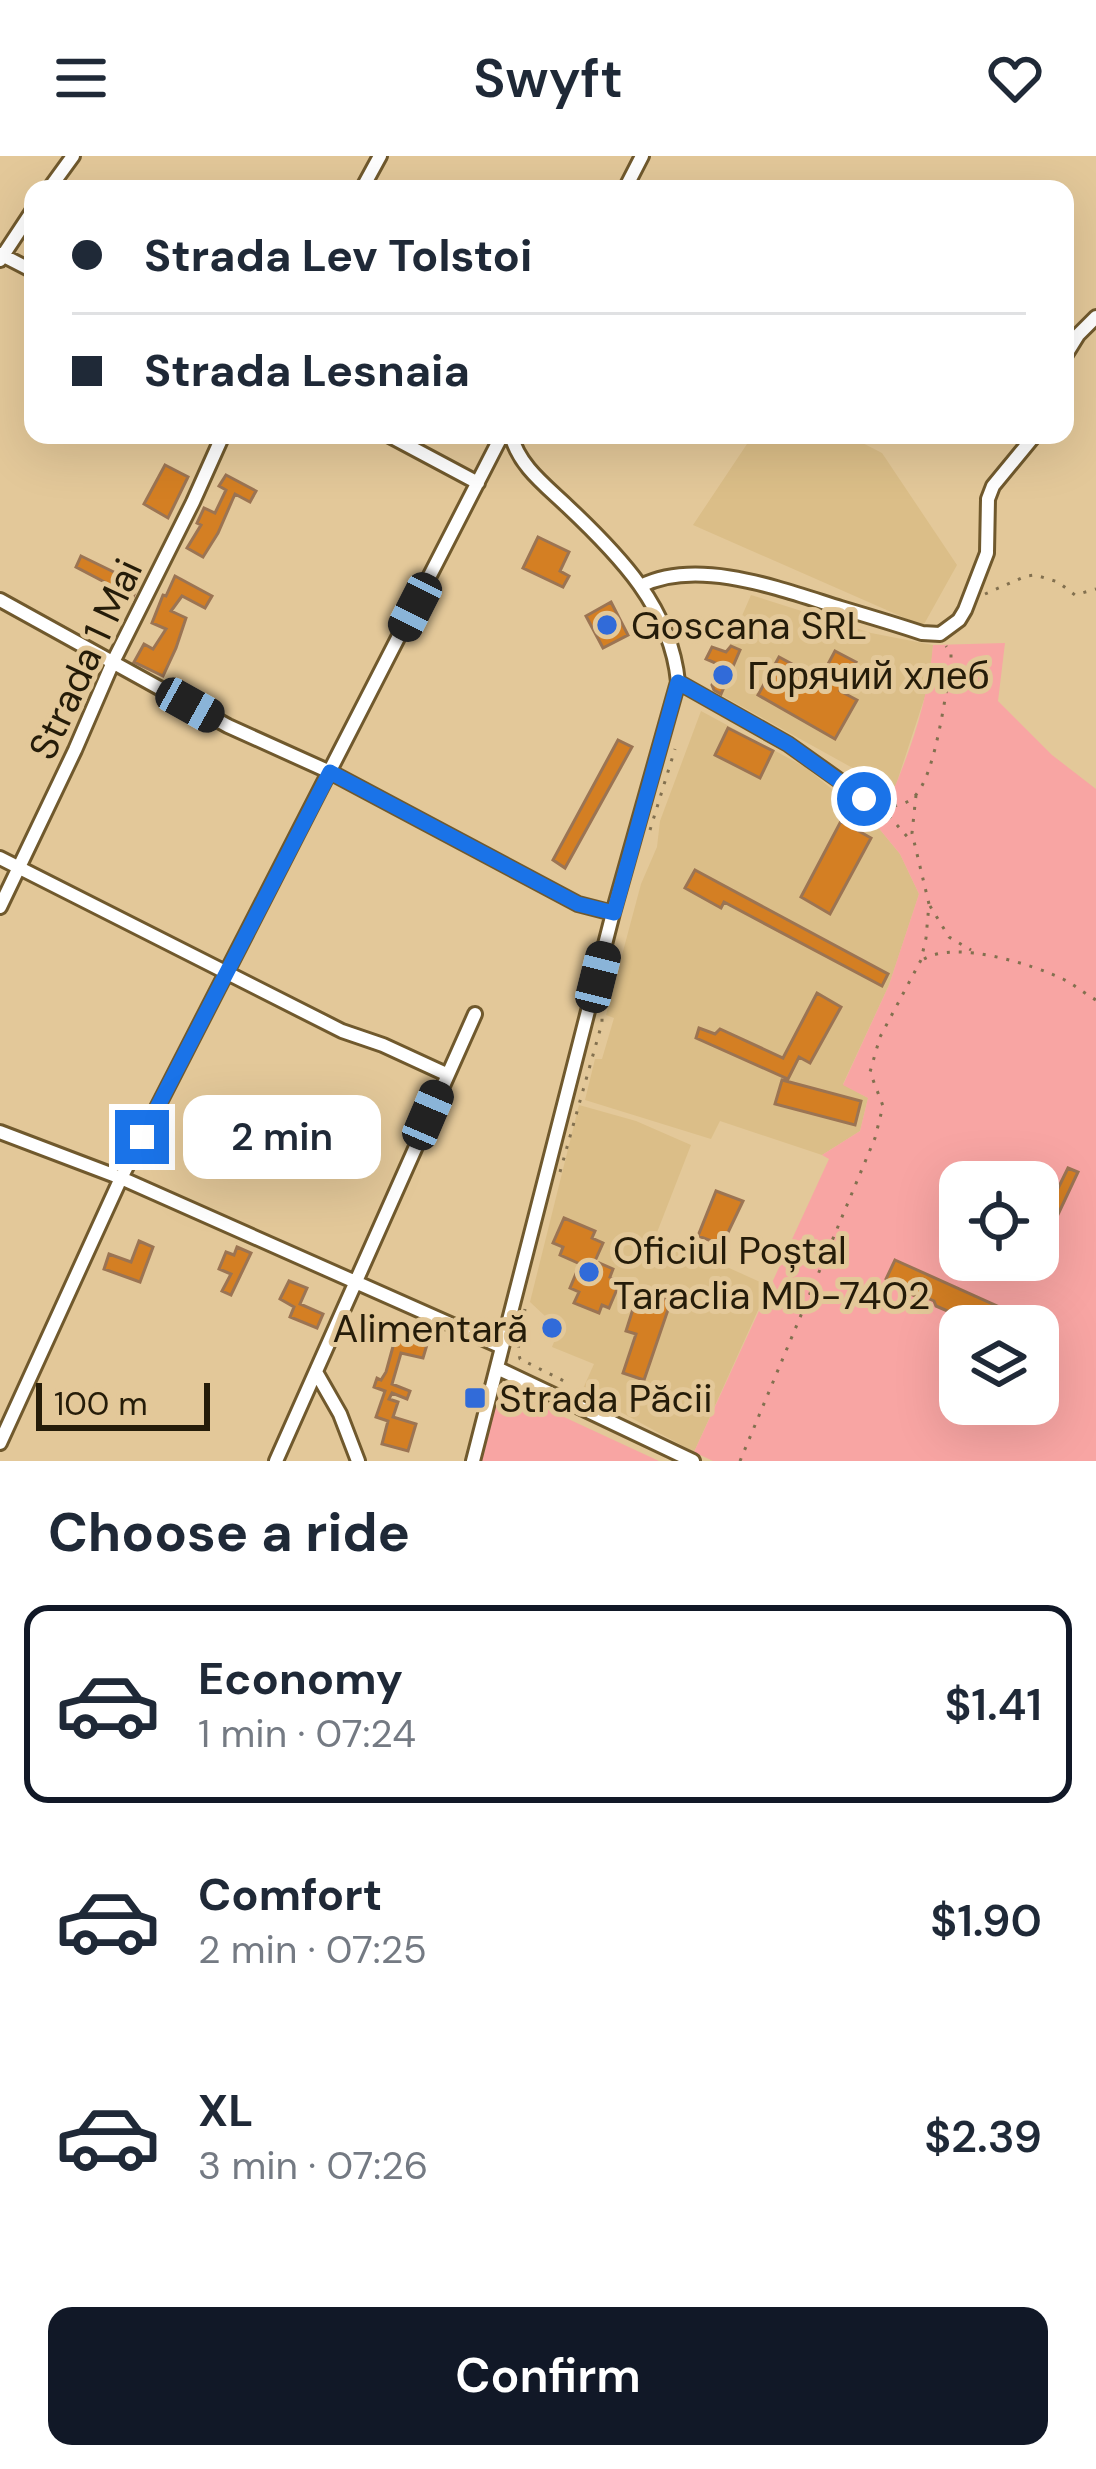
<!DOCTYPE html>
<meta charset="utf-8">
<style>
:root{--surface:#fff;--page:#f6f6f7;--text:#1f2937;--muted:#747a83;--line:#e0e1e3;--accent:#111827}
body{margin:0;font-family:"DM Sans",sans-serif;background:var(--page);color:var(--text);height:100vh;display:flex;flex-direction:column;font-size:45px;white-space:nowrap}
*{box-sizing:border-box;margin:0}
p{font-size:39px;color:var(--muted)}
.icon{flex:none;width:66px;height:66px;fill:none;stroke:currentColor;stroke-width:2;stroke-linecap:round;stroke-linejoin:round}
.map{position:relative;height:1305px;overflow:hidden}
.details{display:flex;flex-direction:column;background:var(--surface);flex:1}
.details>*{flex:none}
.banner{position:absolute;left:24px;top:24px;width:1050px;height:264px;border-radius:24px;box-shadow:0 12px 48px #0002;display:grid;align-content:center;height:264px;padding:0 48px;background:var(--surface)}
.buttons{position:absolute;left:939px;top:1005px;display:grid;gap:24px}
.buttons a{display:grid;place-items:center;width:120px;height:120px;border-radius:24px;background:var(--surface);box-shadow:0 12px 48px #0002;font-size:60px}
.scale{position:absolute;left:36px;bottom:30px;width:174px;box-sizing:border-box;padding-left:12px;border:6px solid #251c09;border-top:0;font-size:33px;line-height:42px;white-space:nowrap;color:#251c09;-webkit-text-stroke:9px #e3c899;paint-order:stroke}
.end{position:absolute;width:54px;height:54px;margin:-27px;border:15px solid #1a73e8;background:#fff;box-shadow:0 0 0 6px #fff}
.from{border-radius:50%}
.bubble{position:absolute;height:84px;border-radius:24px;background:var(--surface);box-shadow:0 12px 48px #0002;font-size:39px;font-weight:600;line-height:84px;text-align:center}
.car{position:absolute;width:36px;height:72px;margin:-36px -18px;border-radius:15px;box-shadow:0 0 9px 3px #0007;background:linear-gradient(#222 24%,#8ab4d8 0 40%,#222 0 76%,#8ab4d8 0 86%,#222 0)}
.banner b{display:flex;align-items:center;gap:42px;height:114px;font-size:45px}
.banner b+b{border-top:3px solid var(--line)}
.banner i{width:30px;height:30px;background:var(--text)}
ul{padding:0;list-style:none}
li{display:flex;align-items:center;gap:36px;height:198px;margin:0 24px 18px;padding:0 24px;border:6px solid transparent;border-radius:24px}
li div{flex:1}
li b{display:block;font-size:45px}
li em{font-style:normal;font-weight:600}
li.on{border-color:var(--accent)}
li>.icon{width:108px;height:108px;stroke-width:1.5}
h2{padding:0 48px;font-size:54px;line-height:144px}
.primary-button{display:flex;gap:24px;margin-top:auto;padding:24px 48px}
.primary-button a{flex:1;height:138px;border-radius:24px;background:var(--accent);color:#fff;font-size:48px;font-weight:600;line-height:138px;text-align:center}
header{display:flex;justify-content:space-between;align-items:center;height:156px;padding:0 48px;background:var(--surface);font-size:54px;font-weight:600}
.map>svg:first-child{display:block}
.built{fill:#dbbe88}
.green{fill:#f8a5a3;fill-rule:evenodd}
.building{fill:#d47f23;stroke:#9b7453;stroke-width:3}
.lines{fill:none;stroke-linecap:round;stroke-linejoin:round}
.minor-casing{stroke:#70592d;stroke-width:18}
.path{stroke:#82704f;stroke-width:3;stroke-dasharray:3 9;stroke-linecap:butt}
.minor{stroke:#fff;stroke-width:12}
.route{stroke:#1a73e8;stroke-width:15}
.poi-dot{fill:#316bd9;stroke:#e3c899;stroke-width:4.5}
.labels{text-anchor:middle;stroke-width:10;stroke-linejoin:round;paint-order:stroke}
.poi-label{font-size:39px;fill:#251c09;stroke:#e3c899;text-anchor:start}
.street-label{font-size:39px;fill:#251c09;stroke:#e3c899}
</style>
<header><svg class="icon" aria-label="menu" viewBox="0 0 24 24"><path d="M4 6h16M4 12h16M4 18h16"/></svg>Swyft<svg class="icon" aria-label="heart" viewBox="0 0 24 24"><path d="M12 20l-8-8c-3-5 5-10 8-4 3-6 11-1 8 4z"/></svg></header>
<div class="map">
<svg width="1096" height="1305" viewBox="0 0 1096 1305">
<rect width="100%" height="100%" fill="#e3c899"/>
<path class="built" d="M753,279H847L882,297L957,409L923,470L693,369Z
M751,439L871,477L933,489L930,525L894,635L714,535L712,529Z
M701,555L805,611L877,670L900,698L919,738L889,829L843,928L868,942L860,975L822,999L720,965L711,983L585,944L595,903H602L614,862L606,859L641,728L657,691L660,665Z
M579,949L636,965L691,989L656,1079L769,1130L694,1296L582,1235L594,1208L552,1191L561,1168L545,1160L530,1146Z"/>
<path class="green" d="M1005,487L998,545L1052,599L1096,633V1305H713L694,1296L829,1003L822,999L860,975L868,942L843,929L889,829L919,738L900,698L877,670C904,614 928,551 933,489ZM960,1026H1038V1104H960ZM960,1170H1038V1248H960Z
M510,1236L659,1305H480L497,1243Z"/>
<path class="building" d="M165,309L188,321L168,362L144,348Z
M226,319L256,335L250,346L235,338L218,377L203,401L187,392L201,369L197,367L204,352L215,357L226,334L219,330Z
M538,381L569,396L560,415L569,420L563,431L523,412Z
M81,400L122,420L121,424L137,432L133,441L76,411Z
M175,420L212,440L205,452L182,440L171,455L186,462L176,492L163,520L134,506L144,488L153,493L166,473L152,467L163,439L166,440Z
M611,446L628,479L603,492L586,460Z
M731,490L740,494L721,538L714,534L712,529L720,509L706,503L712,491L726,496Z
M835,495L856,506L840,535L857,544L835,583L758,539L779,501L820,523Z
M728,572L773,595L760,622L715,599Z
M618,584L632,591L565,712L553,704Z
M841,665L871,682L830,758L801,741Z
M695,714L888,818L882,830L724,746L721,752L685,732Z
M817,837L841,851L810,907L799,901L788,923L696,882L699,872L715,878L720,873L783,902Z
M782,924L861,945L855,969L775,948Z
M1068,1012L1078,1016L1038,1101V1073Z
M716,1035L743,1045L722,1089L698,1080Z
M564,1062L595,1075L592,1082L603,1087L595,1105L613,1113L610,1121L620,1126L609,1152L602,1149L599,1157L574,1147L579,1136L570,1132L580,1108L560,1099L563,1091L553,1087Z
M139,1085L153,1091L140,1126L104,1113L109,1098L131,1106Z
M237,1091L251,1097L231,1139L222,1135L231,1118L219,1113L226,1096L234,1099Z
M895,1104L1026,1163L1023,1170H979L978,1165L969,1161L966,1163L936,1150L934,1145L925,1141L922,1143L892,1130L886,1123Z
M289,1125L307,1132L300,1148L323,1158L317,1172L290,1161L294,1151L280,1143Z
M639,1134L671,1145L644,1224L623,1217L636,1178L626,1175Z
M400,1165L408,1169L406,1176L429,1182L423,1202L401,1197L392,1228L410,1235L407,1243L392,1237L389,1243L398,1246L393,1261L416,1268L408,1295L382,1288L388,1265L376,1261L385,1235L374,1231L377,1222L381,1224L386,1216Z"/>
<g class="lines">
<defs>
<path id="minor" d="M49,33L73,0
M362,33L380,0
M625,33L642,0
M0,98L33,115
M0,104L33,54
M1065,200L1078,179L1096,161
M388,279L478,327
M641,430C698,401 783,434 841,452C868,460 895,468 922,477L940,478L959,464L965,454L987,397L988,343L993,330L1035,279
M0,444L228,570L330,616L578,748L613,757
M678,526L788,588L864,642L880,650
M0,702L342,875L383,889L446,918
M0,751L75,594L113,506L193,346L223,279
M0,976L121,1022L502,1191
M497,1212L693,1305
M316,1216L340,1258L358,1305
M0,1287L121,1022L502,279
M276,1305L475,858
M473,1305L613,757L678,526C671,452 619,399 567,350C545,329 519,310 511,279"/>
</defs>
<use href="#minor" class="minor-casing"/>
<path class="path" d="M985,438L1026,420L1035,419L1058,426L1075,439L1096,433
M894,650C904,648 912,645 918,636C936,612 946,537 951,505V497L946,490
M889,660L911,685
M650,674L675,593
M930,750L949,781L971,794
M924,803C956,784 1031,808 1063,823C1075,829 1085,838 1096,844
M560,1016L602,867V851
M525,1153L518,1194L520,1203L570,1228
M500,1249L503,1243L510,1241L519,1244L524,1238
M740,1305L875,982L883,950L870,916L880,881L921,804L926,782L929,748L912,677L916,639"/>
<use href="#minor" class="minor"/>
</g>
<g class="lines">
<path class="route" d="M142,981L330,616L578,748L614,757L678,526L788,588L864,643"/>
</g>
<g class="poi-dot">
<circle cx="607" cy="469" r="12"/>
<circle cx="723" cy="519" r="12"/>
<circle cx="589" cy="1116" r="12"/>
<circle cx="552" cy="1172" r="12"/>
<rect x="463" y="1230" width="24" height="24" rx="6"/>
</g>
<g class="labels">
<g class="poi-label">
<text x="631" y="483">Goscana SRL</text>
<text x="747" y="533">Горячий хлеб</text>
<text x="613" y="1108">Oficiul Poștal<tspan x="613" dy="45">Taraclia MD-7402</tspan></text>
<text x="528" y="1186" text-anchor="end">Alimentară</text>
<text x="499" y="1256">Strada Păcii</text>
</g>
<g class="street-label">
<text transform="translate(85 503) rotate(-65)" y="14">Strada 1 Mai</text>
</g>
</g>
</svg>
<div class="buttons">
<a><svg class="icon" aria-label="locate" viewBox="0 0 24 24"><circle cx="12" cy="12" r="6"/><path d="M12 2v4M12 18v4M2 12h4M18 12h4"/></svg></a>
<a><svg class="icon" aria-label="layers" viewBox="0 0 24 24"><path d="M12 4l9 5-9 5-9-5zM3 14l9 5 9-5"/></svg></a>
</div>
<div class="scale">100 m</div>
<i class="end from" style="left:864px;top:643px"></i>
<i class="end" style="left:142px;top:981px"></i>
<div class="bubble" style="left:183px;top:939px;width:198px">2 min</div>
<i class="car" style="left:415px;top:451px;rotate:207deg"></i>
<i class="car" style="left:190px;top:549px;rotate:119deg"></i>
<i class="car" style="left:598px;top:821px;rotate:14deg"></i>
<i class="car" style="left:428px;top:959px;rotate:23deg"></i>
<div class="banner">
<b><i class="from"></i>Strada Lev Tolstoi</b>
<b><i></i>Strada Lesnaia</b>
</div>
</div>
<section class="details">
<h2>Choose a ride</h2>
<ul>
<li class="on"><svg class="icon" aria-label="car" viewBox="0 0 24 24"><path d="M5 17H2v-5l4-1 3-4h7l3 4 3 1v5h-3M9 17h6M6 11h13"/><circle cx="7" cy="17" r="2"/><circle cx="17" cy="17" r="2"/></svg><div><b>Economy</b><p>1 min · 07:24</p></div><em>$1.41</em></li>
<li><svg class="icon" aria-label="car" viewBox="0 0 24 24"><path d="M5 17H2v-5l4-1 3-4h7l3 4 3 1v5h-3M9 17h6M6 11h13"/><circle cx="7" cy="17" r="2"/><circle cx="17" cy="17" r="2"/></svg><div><b>Comfort</b><p>2 min · 07:25</p></div><em>$1.90</em></li>
<li><svg class="icon" aria-label="car" viewBox="0 0 24 24"><path d="M5 17H2v-5l4-1 3-4h7l3 4 3 1v5h-3M9 17h6M6 11h13"/><circle cx="7" cy="17" r="2"/><circle cx="17" cy="17" r="2"/></svg><div><b>XL</b><p>3 min · 07:26</p></div><em>$2.39</em></li>
</ul>
<div class="primary-button"><a>Confirm</a></div>
</section>
